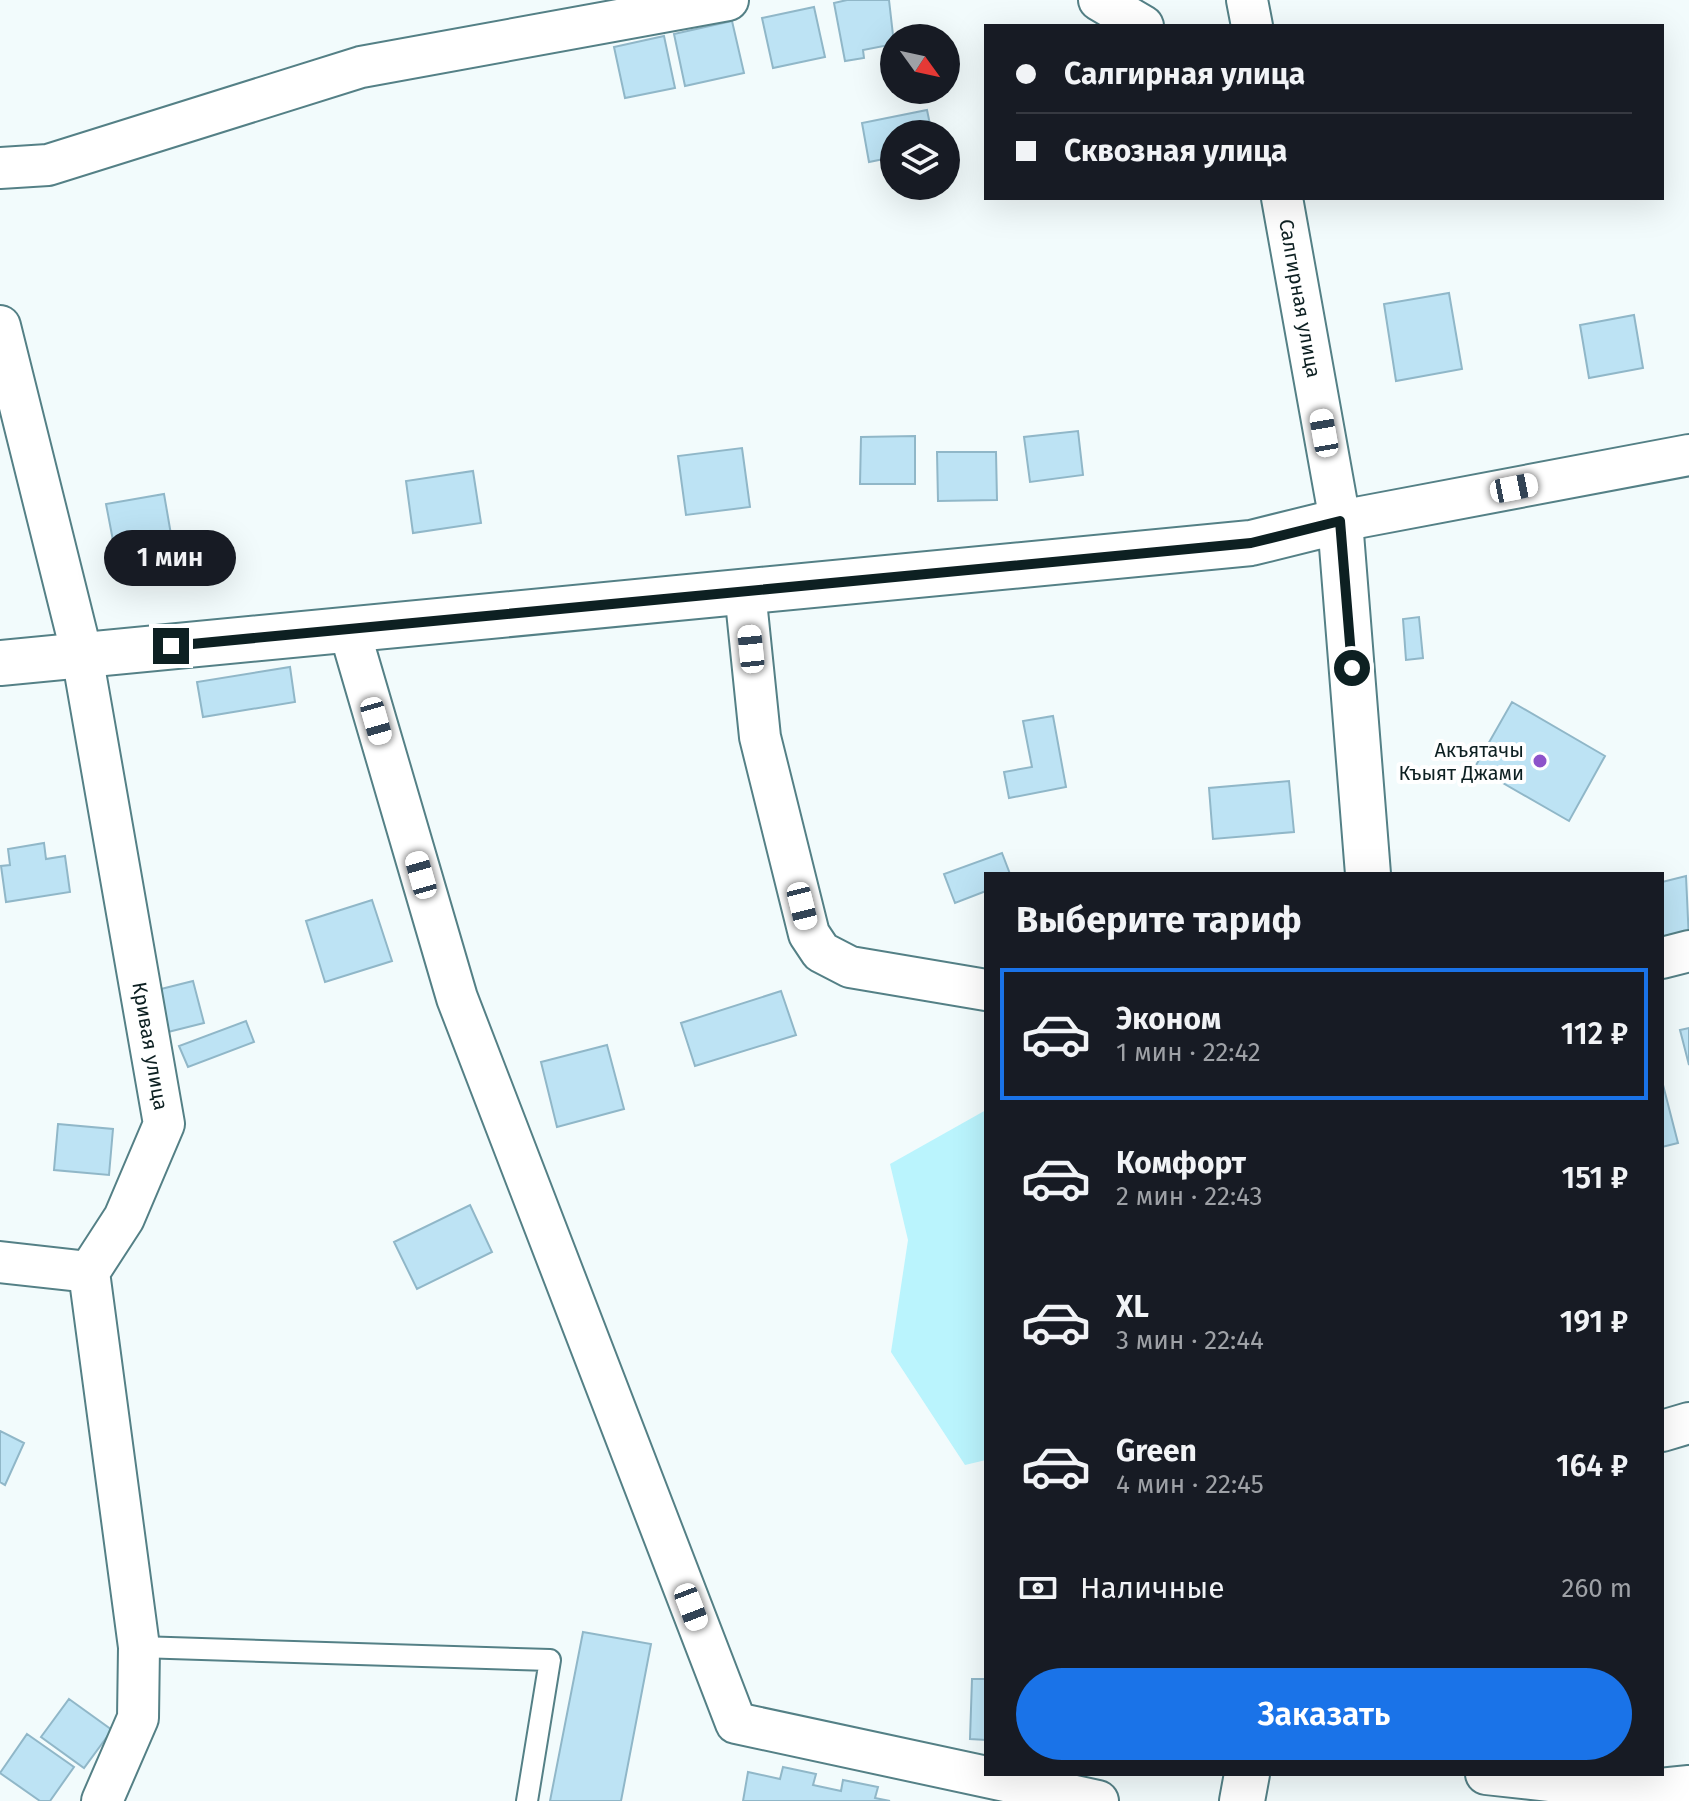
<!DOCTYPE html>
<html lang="ru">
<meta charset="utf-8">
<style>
:root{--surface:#171b24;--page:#20242c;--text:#f1f3f6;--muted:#9ea1a6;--line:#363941;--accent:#1a73e8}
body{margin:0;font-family:"Fira Sans",sans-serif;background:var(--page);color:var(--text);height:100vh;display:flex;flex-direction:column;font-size:30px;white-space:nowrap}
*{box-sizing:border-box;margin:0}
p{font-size:26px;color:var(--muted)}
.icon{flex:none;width:44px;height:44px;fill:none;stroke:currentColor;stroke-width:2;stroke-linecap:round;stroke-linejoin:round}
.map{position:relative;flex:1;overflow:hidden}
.panel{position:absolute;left:984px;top:872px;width:680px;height:904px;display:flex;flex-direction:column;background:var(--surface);border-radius:0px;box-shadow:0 8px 32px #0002}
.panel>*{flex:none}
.top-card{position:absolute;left:984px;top:24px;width:680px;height:176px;border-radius:0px;box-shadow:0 8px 32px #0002;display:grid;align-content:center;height:176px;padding:0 32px;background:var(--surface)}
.needle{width:52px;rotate:123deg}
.fabs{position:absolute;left:880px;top:24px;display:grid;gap:16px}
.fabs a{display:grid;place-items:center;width:80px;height:80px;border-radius:50%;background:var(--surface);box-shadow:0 8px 32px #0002;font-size:40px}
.end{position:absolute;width:36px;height:36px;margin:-18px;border:10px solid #0d2022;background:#fff;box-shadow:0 0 0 4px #fff}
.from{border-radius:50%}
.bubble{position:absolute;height:56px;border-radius:28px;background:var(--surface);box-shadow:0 8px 32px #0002;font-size:26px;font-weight:600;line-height:56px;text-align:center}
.car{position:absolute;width:24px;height:48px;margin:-24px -12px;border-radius:10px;box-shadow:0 0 6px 2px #0007;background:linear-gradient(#fff 24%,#345 0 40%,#fff 0 76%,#345 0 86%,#fff 0)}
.top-card b{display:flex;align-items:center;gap:28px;height:76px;font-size:30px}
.top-card b+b{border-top:2px solid var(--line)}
.top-card i{width:20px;height:20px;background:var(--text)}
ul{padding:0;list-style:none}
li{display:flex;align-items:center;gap:24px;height:132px;margin:0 16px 12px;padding:0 16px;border:4px solid transparent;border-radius:0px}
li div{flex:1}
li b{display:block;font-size:30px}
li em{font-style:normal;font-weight:600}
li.current{border-color:var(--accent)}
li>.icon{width:72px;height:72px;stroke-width:1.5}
h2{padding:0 32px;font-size:36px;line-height:96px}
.pay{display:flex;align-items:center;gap:20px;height:88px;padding:0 32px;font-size:30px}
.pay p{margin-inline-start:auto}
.cta{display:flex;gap:16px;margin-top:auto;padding:16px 32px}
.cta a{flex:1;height:92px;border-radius:48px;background:var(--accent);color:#fff;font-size:32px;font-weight:600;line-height:92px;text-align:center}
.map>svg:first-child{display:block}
.green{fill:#baf4fd}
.building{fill:#bde3f4;stroke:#90b7c8;stroke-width:2}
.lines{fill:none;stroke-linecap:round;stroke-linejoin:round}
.lane-casing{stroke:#548086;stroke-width:24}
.street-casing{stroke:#548086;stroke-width:44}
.secondary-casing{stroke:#548086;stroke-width:48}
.lane{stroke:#fff;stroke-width:20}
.street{stroke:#fff;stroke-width:40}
.secondary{stroke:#fff;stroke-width:44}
.route{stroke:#0d2022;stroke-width:10}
.poi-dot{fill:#8d53ca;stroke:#fff;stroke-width:3}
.labels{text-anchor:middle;stroke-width:8;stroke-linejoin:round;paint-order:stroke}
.street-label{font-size:20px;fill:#0d2022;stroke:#fff}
.poi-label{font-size:20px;fill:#0d2022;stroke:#fff;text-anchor:end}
</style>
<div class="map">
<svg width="1689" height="1801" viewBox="0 0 1689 1801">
<rect width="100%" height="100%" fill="#f2fbfc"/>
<path class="green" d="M986,1110V1460L965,1465L891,1352L908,1240L890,1164Z"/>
<path class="building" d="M847,0H889L894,44L863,50L864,58L845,61L834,3Z
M814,7L825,57L773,68L762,18Z
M732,21L744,73L685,86L674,34Z
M664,36L675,88L625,98L614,47Z
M927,110L932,134H894V157L869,162L862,123Z
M1449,293L1462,369L1396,381L1384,304Z
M1634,315L1643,368L1589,378L1580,325Z
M1078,431L1083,475L1030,482L1024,437Z
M915,436V484H860L861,437Z
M742,448L750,507L686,515L678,456Z
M937,452H996L997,500L938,501Z
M473,471L481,523L413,533L406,481Z
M164,494L173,546L116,556L106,504Z
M1419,617L1423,658L1406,660L1403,619Z
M290,667L295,702L203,717L197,682Z
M1512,702L1605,756L1569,821L1475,767Z
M1053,716L1066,787L1009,798L1004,772L1032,767L1023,721Z
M1289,781L1294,832L1213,839L1209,788Z
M44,843L46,859L65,856L70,892L6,902L1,866L10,865L8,849Z
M1002,853L1010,874H986V891L955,903L944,874Z
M1686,876L1689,941L1662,948V882Z
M372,900L392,961L325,982L306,921Z
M193,981L204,1023L164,1033L153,991Z
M781,991L796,1035L695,1066L681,1023Z
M246,1021L254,1042L188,1067L179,1046Z
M1689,1028V1065L1680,1030Z
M607,1045L624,1109L557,1127L541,1062Z
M1662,1081L1678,1143L1662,1147Z
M58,1124L113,1129L109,1175L54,1170Z
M470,1205L492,1252L417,1289L394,1242Z
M0,1431L24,1443L5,1485L0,1482Z
M583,1632L651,1644L621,1801H550Z
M972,1679H986V1740L970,1739Z
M69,1699L112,1730L84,1768L41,1737Z
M27,1734L74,1767L50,1801H40L0,1773Z
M783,1767L816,1774L813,1785L841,1791L843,1780L878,1787L875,1798L890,1801H743L748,1772L780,1779Z"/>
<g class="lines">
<defs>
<path id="lane" d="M139,1647L550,1660L527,1801"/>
<g id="street">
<path d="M1099,0L1143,26"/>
<path d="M1247,0L1252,26"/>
<path d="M0,168L48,165L361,67L728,0"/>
<path id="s1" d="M1282,198L1340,521L1689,455"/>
<path id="s2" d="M0,326L82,655L164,1124L124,1218L89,1272L139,1647L138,1718L102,1801"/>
<path d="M745,591L760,737L809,934L821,952L850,967L986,990"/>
<path d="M349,629L457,998L736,1723L1098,1801"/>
<path d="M1662,958L1689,951"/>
<path d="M0,1262L89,1272"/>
<path d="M1662,1431L1689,1423"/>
<path d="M1486,1774L1640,1791L1689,1786"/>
</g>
<path id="secondary" d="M0,663L1251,543L1340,521L1368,874
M1242,1801L1247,1774"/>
</defs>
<use href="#lane" class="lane-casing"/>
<use href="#street" class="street-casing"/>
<use href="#secondary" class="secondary-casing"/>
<use href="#lane" class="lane"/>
<use href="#street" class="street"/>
<use href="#secondary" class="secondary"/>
</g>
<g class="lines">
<path class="route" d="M171,646L1251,543L1340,521L1352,668"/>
</g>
<circle class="poi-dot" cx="1540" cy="761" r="8"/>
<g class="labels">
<g class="street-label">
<text dy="7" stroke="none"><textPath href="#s1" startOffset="102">Салгирная улица</textPath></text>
<text dy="7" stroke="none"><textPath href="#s2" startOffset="736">Кривая улица</textPath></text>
</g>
<g class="poi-label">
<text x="1524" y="757">Акъятачы<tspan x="1524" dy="23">Къыят Джами</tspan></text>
</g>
</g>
</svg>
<div class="fabs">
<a><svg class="needle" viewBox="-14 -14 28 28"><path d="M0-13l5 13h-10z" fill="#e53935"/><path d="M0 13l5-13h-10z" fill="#9ea1a6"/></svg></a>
<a><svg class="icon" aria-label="layers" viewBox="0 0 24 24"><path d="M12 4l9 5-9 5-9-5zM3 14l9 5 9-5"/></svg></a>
</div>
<i class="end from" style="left:1352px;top:668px"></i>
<i class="end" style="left:171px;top:646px"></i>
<div class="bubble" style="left:104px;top:530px;width:132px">1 мин</div>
<i class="car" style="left:1324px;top:433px;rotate:350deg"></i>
<i class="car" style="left:1514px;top:488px;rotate:79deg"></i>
<i class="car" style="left:751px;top:649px;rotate:354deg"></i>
<i class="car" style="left:376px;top:721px;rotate:164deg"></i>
<i class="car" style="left:421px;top:875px;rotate:344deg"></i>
<i class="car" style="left:802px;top:906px;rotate:166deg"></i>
<i class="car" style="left:691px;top:1607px;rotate:159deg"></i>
<div class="top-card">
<b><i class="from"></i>Салгирная улица</b>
<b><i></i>Сквозная улица</b>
</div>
<section class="panel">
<h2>Выберите тариф</h2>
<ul>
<li class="current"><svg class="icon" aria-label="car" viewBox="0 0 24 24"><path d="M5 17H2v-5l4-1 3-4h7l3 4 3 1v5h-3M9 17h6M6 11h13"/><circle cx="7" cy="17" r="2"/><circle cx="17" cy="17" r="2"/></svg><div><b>Эконом</b><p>1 мин · 22:42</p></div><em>112 ₽</em></li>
<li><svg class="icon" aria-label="car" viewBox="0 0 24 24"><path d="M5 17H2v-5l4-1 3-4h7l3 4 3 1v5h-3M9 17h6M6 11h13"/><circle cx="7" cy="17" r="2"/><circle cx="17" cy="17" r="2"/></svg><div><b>Комфорт</b><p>2 мин · 22:43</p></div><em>151 ₽</em></li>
<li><svg class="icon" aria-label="car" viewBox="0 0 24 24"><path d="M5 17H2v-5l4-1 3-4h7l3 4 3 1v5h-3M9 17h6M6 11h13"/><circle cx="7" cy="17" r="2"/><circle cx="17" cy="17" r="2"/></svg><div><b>XL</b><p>3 мин · 22:44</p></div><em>191 ₽</em></li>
<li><svg class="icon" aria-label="car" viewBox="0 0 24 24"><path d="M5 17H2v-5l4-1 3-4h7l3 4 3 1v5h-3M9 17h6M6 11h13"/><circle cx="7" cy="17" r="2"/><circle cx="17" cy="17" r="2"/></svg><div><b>Green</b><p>4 мин · 22:45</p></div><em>164 ₽</em></li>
</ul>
<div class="pay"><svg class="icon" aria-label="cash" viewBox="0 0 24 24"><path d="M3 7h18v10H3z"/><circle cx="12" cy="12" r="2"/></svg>Наличные<p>260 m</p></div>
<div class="cta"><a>Заказать</a></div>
</section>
</div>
